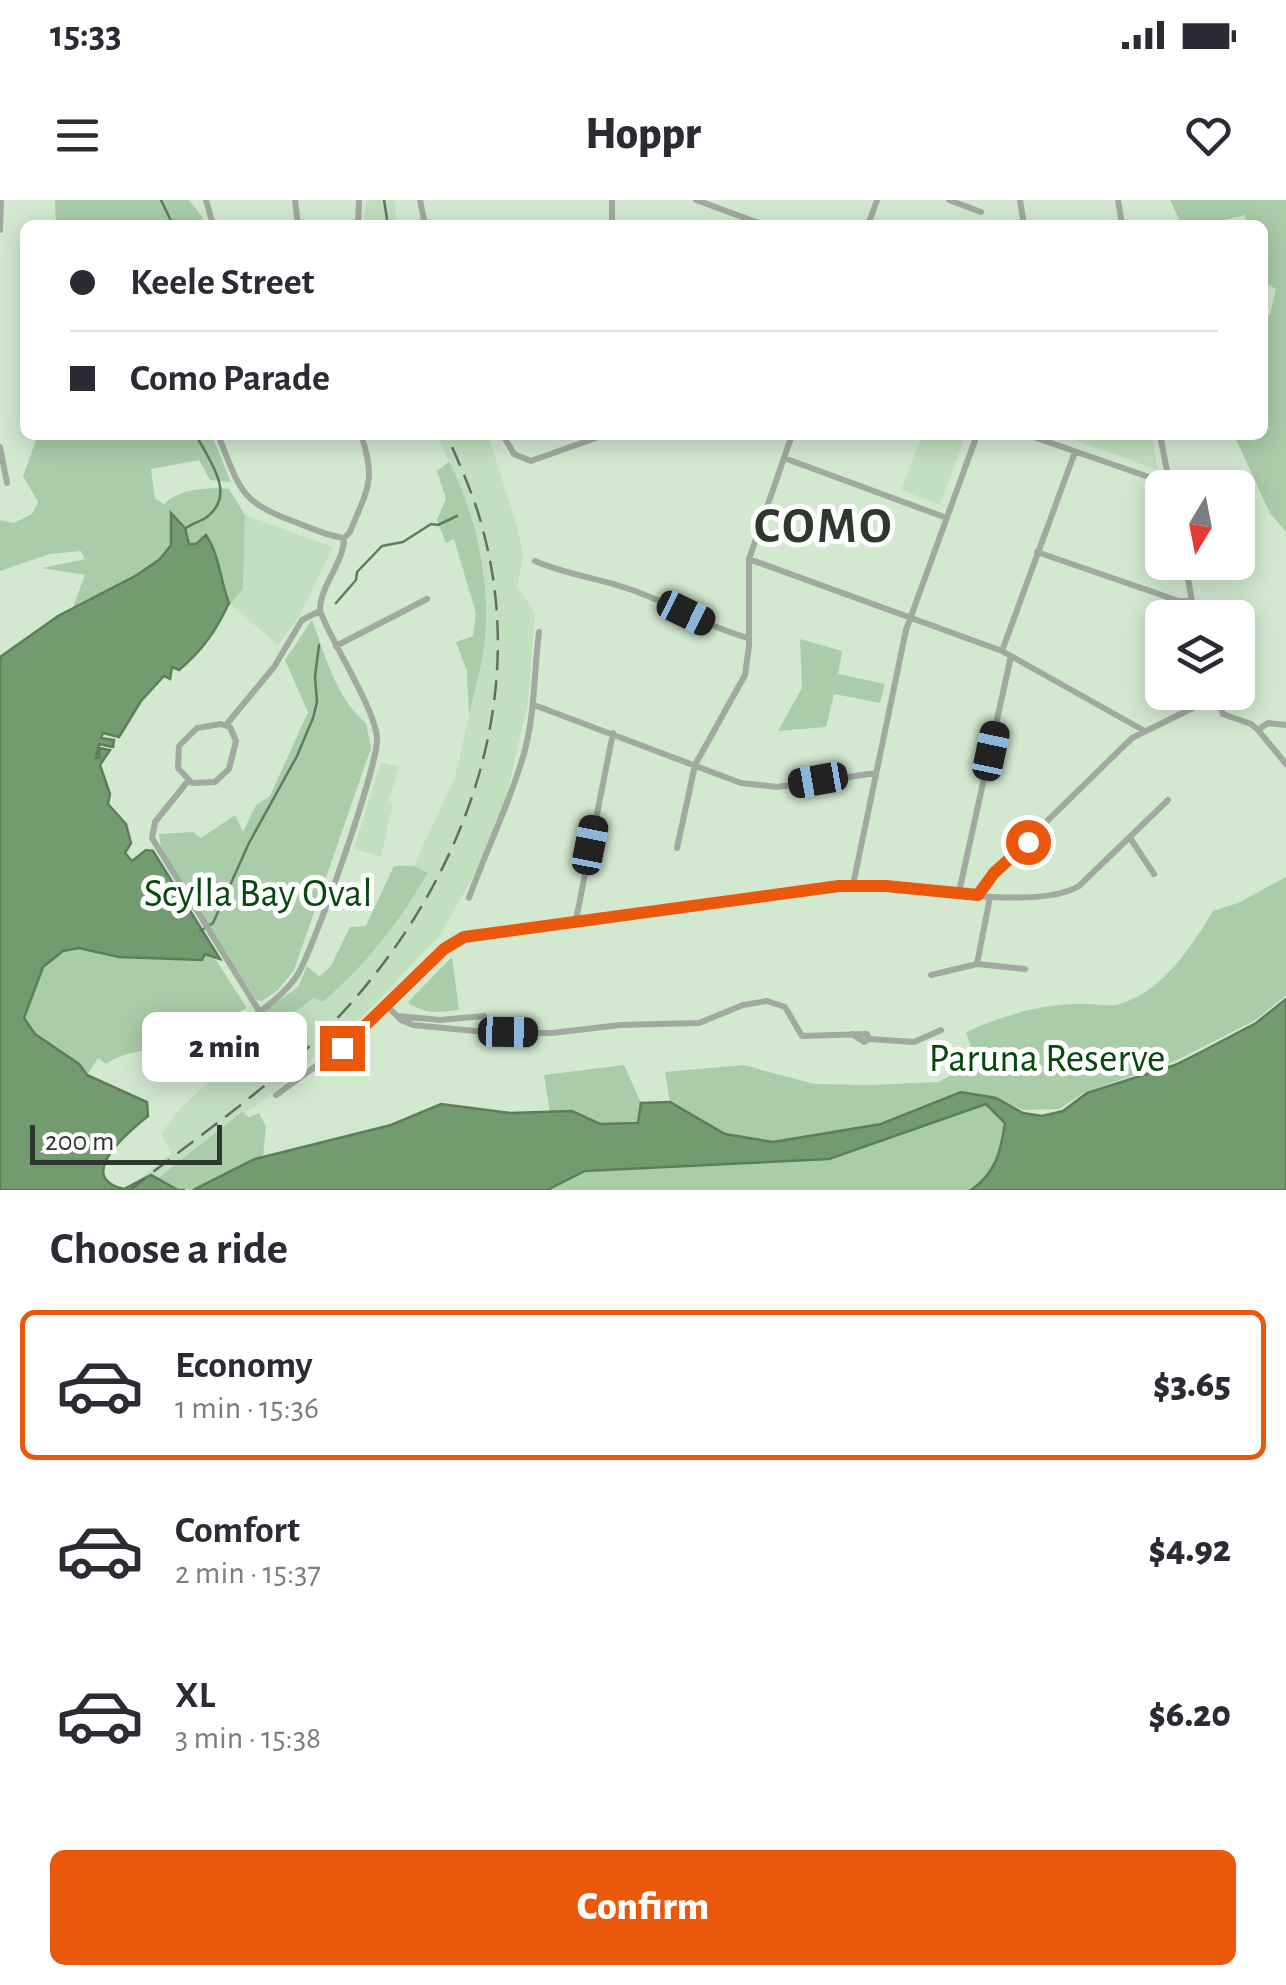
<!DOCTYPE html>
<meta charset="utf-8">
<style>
:root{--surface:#fff;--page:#f7f7f7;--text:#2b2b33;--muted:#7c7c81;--line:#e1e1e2;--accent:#ea580c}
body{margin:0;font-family:"Alegreya Sans",sans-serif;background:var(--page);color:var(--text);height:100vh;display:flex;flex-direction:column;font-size:38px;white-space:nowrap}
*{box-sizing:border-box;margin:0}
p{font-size:32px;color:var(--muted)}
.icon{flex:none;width:55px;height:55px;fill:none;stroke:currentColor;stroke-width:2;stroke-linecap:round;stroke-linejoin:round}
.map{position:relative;height:990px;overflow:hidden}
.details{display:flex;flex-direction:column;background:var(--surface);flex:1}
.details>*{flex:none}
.guide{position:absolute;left:20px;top:20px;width:1248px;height:220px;border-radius:15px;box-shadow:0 5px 25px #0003;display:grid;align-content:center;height:220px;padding:0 50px;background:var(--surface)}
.needle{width:65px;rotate:190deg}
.tools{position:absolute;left:1145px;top:270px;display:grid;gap:20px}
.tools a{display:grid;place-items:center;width:110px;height:110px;border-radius:15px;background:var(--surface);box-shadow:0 5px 25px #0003;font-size:50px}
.scale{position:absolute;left:30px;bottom:25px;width:192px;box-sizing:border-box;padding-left:10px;border:5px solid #2f382e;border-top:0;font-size:28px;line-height:35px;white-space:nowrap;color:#2f382e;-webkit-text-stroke:8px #fff;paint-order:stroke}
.end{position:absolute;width:45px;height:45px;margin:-22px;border:12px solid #ea580c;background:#fff;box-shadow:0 0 0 5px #fff}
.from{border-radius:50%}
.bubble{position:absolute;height:70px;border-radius:15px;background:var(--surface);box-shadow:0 5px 25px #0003;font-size:32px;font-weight:800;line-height:70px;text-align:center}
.car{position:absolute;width:30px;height:60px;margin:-30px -15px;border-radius:12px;box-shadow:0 0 8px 2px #0007;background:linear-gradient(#222 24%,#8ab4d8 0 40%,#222 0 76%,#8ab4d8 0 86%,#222 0)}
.guide b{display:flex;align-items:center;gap:35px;height:95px;font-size:38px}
.guide b+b{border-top:2px solid var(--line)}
.guide i{width:25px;height:25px;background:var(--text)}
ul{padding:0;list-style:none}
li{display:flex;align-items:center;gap:30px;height:150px;margin:0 20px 15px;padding:0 30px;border:5px solid transparent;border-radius:15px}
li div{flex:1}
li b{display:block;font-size:38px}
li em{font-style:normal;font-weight:800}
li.active{border-color:var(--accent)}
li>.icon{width:90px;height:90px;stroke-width:1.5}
h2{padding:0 50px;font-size:45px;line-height:120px}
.primary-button{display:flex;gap:20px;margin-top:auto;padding:20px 50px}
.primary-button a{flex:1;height:115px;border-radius:15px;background:var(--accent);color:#fff;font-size:40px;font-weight:800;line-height:115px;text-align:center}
.status{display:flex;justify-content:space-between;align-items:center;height:70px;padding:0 50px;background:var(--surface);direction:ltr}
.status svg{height:28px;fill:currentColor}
header{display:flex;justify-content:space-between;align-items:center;height:130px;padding:0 50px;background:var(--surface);font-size:45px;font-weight:800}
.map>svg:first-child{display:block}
.built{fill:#c2dfc0}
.green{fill:#abcca9}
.water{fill:#729b70;stroke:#5e7d5c;stroke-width:2.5}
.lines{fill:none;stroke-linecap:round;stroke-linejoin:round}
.stream{stroke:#5e7d5c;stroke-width:2.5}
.minor{stroke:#a0aa9f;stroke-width:6}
.rail{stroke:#616e60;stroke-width:2.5;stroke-dasharray:20 10;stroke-linecap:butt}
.route{stroke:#ea580c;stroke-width:12}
.labels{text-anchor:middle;stroke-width:10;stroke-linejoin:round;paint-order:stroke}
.park-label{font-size:40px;fill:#07480d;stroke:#fff}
.district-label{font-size:50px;font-weight:bold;letter-spacing:2.5px;fill:#2f382e;stroke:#fff}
</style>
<div class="status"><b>15:33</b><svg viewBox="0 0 49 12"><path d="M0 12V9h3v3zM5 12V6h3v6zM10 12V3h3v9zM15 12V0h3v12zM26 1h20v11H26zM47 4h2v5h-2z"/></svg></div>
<header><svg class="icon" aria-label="menu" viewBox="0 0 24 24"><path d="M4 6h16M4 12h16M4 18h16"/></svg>Hoppr<svg class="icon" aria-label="heart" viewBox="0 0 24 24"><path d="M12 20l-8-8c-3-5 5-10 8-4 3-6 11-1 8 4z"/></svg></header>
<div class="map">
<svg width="1286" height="990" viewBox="0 0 1286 990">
<rect width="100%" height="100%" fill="#d2e9d0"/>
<path class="built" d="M368,0H394L397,25H366L364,14Z
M437,235H488L517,326L523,356L517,387L535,413L528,503L508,589L494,631L477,669L441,734L364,815L280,887L190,957L186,956L142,990H125L171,953L161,934L179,910L212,879L218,878L233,864L234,848L331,766L350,727L366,726L394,666L414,665L455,577L469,516L467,471L456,442L473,436L476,413L454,339L446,343L437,320L446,299L437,271L449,262Z
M922,235H966L940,305L901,290Z
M1061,235H1152L1158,270Z
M245,315L333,347L299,417L278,445L229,403L243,388Z
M381,562L399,567L389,600L393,604L381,657L354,649Z"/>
<path class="green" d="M55,0H189L203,18L204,25H56Z
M1170,0H1286V332L1270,313L1234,235H1262L1263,113L1270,115L1276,89L1263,82L1262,25H1246L1245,15L1205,25H1182Z
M38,235H212L231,282L210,280L199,260L151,269L155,299L164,304C179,289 209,287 229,289L245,315L243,389C216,417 212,443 179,470L172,467L170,479L164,476L141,501L119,537L104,534L215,349L206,336L196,344H189L185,327L171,313C170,323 173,337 170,346C162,370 96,396 73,407L85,375L42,368L85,359L81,351L50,354L0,371V320L14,323L32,314L38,302L23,276Z
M449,262C476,314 490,380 485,438C483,464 474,490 469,516L467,471L456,442L473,436L476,413L454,339L446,343L437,320L446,299L437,271Z
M312,420C325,455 337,500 366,523L371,548L294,770L278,790L262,801L256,800L161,649L159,634L193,632L201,638L235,615L243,632L256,605L270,596L308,512L285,460Z
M800,439L842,451L838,474L885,484L880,503L834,494L826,527L778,531L802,488Z
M394,666H414L428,673C395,727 371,759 323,802L314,798L257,838L243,826L298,787L307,766L320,777L331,766L350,727L366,726Z
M1286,677V795L1283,798L1254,821L1175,861L1085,892L1059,909L1023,910L996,898L961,892L881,924L773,942L725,934L670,902L665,872L744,865L814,884L870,885L939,882L975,861L966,832C1002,816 1037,805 1077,804C1092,803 1110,808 1123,803C1164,789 1192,746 1213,711L1238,703Z
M79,748C121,757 160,761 202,760L205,753L212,754L247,808L221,821L205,845C175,848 132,846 106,864L98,858L87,875C70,852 38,845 24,818C35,784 39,755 79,748Z
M452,757L459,810C441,812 423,815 408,802Z
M624,865L641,903L639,923L600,924L572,911L550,912L544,875Z
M986,903L1005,923C1001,951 996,973 971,990H514L547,989L585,971L829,959Z
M242,912L249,917L259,913L266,927L263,957L193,990H178L158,978Z"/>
<path class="water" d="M171,313L185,328L189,344H196L206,335C220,356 220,380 229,403C216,431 202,451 179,470L172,467L170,479L164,476L141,501L119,537L103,533L101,538L114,540L113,547L99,544L96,558H99L100,548L110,550L100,565L110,594L108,604L126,624L131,643L125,653L132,661L146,650L153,651L220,759L205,754L202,760L119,757L79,748L63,751L43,767L24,818L35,834L79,864L87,875L147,902L148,916C132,929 72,977 124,989L151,975L178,990H185H0V457L58,416L137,375L160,359L171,345Z
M1286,799V990H971C996,973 1001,951 1005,923L986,904L829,959L585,971L547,990H193L255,959L391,925L441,904L510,913L572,911L600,924L638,923L641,903L670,902L725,934L773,942L881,924L961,892L996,898L1023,913L1042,916L1063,911L1087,893L1175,865L1201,852L1256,823Z"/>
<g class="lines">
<path class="stream" d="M161,0L173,25
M185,329C192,323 200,322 207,317C237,294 209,260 196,235
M336,403L356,380L357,372L382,346L403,342L431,324L438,325L457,316
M200,731L213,723L249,643L297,556L313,518L317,502L315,477L319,445"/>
<path class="minor" d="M206,0L213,25
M295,0L298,25
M420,0L425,25
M612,0V25
M696,0L764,25
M949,0L981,12
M1020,0L1024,25
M1118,0L1122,25
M358,25L359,0
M868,25L877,0
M0,30L1,0
M218,235C241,291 239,302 298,323C313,329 328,336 344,338
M503,235L514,254L531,261L604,235
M1028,235L1169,284
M1160,235L1170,286
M0,247L7,283
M784,258L947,318
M1037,352L1179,401H1192
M749,359L1002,451L1143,530
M535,361C569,376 606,379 640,393C677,407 711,428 749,438
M1185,362L1195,418
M336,446L427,399
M1002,451L1075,252
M1217,496L1223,514L1251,524L1258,530L1268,523L1286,525
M534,505L741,583L777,587L876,573
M221,524L230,527L236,541L229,569L215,582L192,583L178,568L179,546L197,528Z
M226,525L274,467L302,420L320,411
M1258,530L1286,564
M188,581L155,622L152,638L259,811
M1130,638L1154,674
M677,648L695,565L745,475L749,446V359L792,235
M853,685L906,430L977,235
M959,692L1011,456
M978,695L994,673L1132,538L1217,496
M469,698C487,648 511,601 525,550C535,511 534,472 539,432
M576,720L613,533
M977,764L990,697
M931,775L977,764L1025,769
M386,805L401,820L413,825L485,832L552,833L620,825L699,823L743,805L767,801L785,807L802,836L867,834L869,839
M398,816L440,820L484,816
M852,834L864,842L869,839L914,842L941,830
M221,842C245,820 277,804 296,777C312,755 380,561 377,537C374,507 333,445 320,411C320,384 344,364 344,338L350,332C367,289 377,281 361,235
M276,895L353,839L444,749L464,737L839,686C900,682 1032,714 1079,686L1168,600"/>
<path class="rail" d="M384,0L388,25
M130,990C193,940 261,894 319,837C450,708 532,519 484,334C476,300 461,268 447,235"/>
</g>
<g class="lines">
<path class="route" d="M342,848L444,749L464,737L839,686H886L978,695L994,673L1028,642"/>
</g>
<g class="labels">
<g class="park-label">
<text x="258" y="706">Scylla Bay Oval</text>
<text x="1047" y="871">Paruna Reserve</text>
</g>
<g class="district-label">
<text x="824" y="342">COMO</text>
</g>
</g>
</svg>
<div class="tools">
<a><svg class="needle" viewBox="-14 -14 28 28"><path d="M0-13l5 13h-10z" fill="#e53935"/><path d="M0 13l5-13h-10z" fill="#7c7c81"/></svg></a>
<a><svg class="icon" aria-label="layers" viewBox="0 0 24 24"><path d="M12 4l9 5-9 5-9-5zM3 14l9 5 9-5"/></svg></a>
</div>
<div class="scale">200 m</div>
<i class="end from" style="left:1028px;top:642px"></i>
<i class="end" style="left:342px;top:848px"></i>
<div class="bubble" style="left:142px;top:812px;width:165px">2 min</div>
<i class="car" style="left:686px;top:413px;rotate:116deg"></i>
<i class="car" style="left:991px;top:551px;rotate:12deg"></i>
<i class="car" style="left:818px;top:580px;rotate:260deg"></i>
<i class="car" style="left:590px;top:645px;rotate:11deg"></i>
<i class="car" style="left:508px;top:832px;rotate:91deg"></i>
<div class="guide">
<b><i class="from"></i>Keele Street</b>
<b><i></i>Como Parade</b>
</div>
</div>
<section class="details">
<h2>Choose a ride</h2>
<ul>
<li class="active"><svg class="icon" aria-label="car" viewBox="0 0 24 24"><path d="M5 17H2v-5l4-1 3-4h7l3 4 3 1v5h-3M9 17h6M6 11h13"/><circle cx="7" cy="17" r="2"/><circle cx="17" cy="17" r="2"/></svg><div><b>Economy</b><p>1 min · 15:36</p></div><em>$3.65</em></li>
<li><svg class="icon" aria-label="car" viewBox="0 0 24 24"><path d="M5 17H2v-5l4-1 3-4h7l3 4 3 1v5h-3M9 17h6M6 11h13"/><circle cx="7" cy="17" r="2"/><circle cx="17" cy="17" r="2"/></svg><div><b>Comfort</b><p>2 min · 15:37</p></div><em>$4.92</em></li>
<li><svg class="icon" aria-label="car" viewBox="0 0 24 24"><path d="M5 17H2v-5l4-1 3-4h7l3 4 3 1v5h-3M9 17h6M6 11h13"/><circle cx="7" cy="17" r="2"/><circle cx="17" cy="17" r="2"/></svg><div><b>XL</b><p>3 min · 15:38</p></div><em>$6.20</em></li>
</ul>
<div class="primary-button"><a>Confirm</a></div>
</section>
